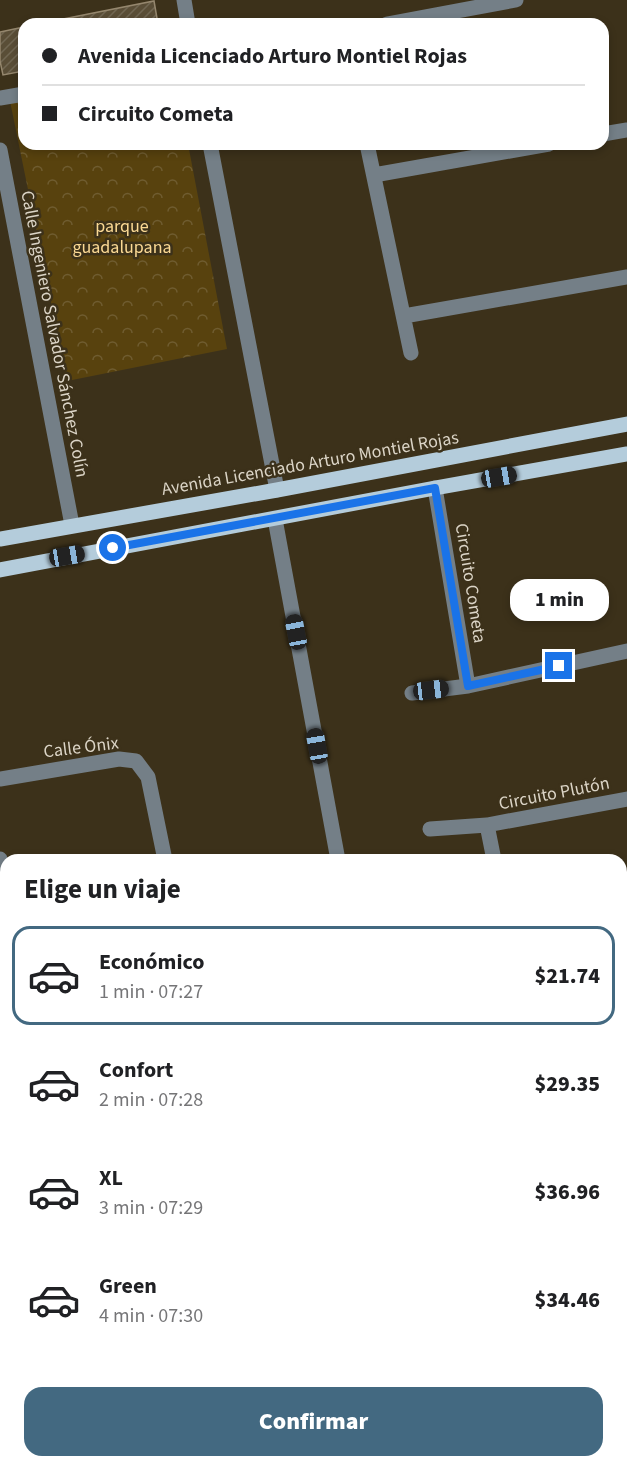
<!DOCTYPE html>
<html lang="es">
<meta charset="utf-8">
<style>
:root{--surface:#fff;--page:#f2f2f2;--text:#202124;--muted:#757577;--line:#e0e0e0;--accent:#436981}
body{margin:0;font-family:"Source Sans 3",sans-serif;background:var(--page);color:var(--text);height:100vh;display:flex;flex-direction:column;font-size:22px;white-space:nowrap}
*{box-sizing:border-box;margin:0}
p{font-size:20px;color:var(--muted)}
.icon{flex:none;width:33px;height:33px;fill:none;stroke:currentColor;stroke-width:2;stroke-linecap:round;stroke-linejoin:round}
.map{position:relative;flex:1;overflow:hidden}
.details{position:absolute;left:0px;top:854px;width:627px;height:614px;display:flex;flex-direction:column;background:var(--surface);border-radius:18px 18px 0 0;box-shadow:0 3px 9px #0003}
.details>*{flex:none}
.top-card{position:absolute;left:18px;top:18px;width:591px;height:132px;border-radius:18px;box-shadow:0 3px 9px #0003;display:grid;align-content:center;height:132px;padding:0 24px;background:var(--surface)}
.end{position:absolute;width:27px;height:27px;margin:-14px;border:8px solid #1a73e8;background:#fff;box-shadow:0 0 0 3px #fff}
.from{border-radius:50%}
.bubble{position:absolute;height:42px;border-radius:18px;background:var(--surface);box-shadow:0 3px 9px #0003;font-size:20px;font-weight:800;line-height:42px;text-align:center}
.car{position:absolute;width:18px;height:36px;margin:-18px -9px;border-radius:8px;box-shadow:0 0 4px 2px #0007;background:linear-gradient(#222 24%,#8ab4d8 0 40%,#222 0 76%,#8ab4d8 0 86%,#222 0)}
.top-card b{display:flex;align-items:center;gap:21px;height:57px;font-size:22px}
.top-card b+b{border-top:2px solid var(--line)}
.top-card i{width:15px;height:15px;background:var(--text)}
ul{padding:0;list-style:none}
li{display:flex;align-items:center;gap:18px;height:99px;margin:0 12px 9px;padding:0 12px;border:3px solid transparent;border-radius:18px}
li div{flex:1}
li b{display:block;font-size:22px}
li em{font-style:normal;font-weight:800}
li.on{border-color:var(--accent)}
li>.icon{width:54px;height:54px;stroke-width:1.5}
h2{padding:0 24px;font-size:27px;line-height:72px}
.button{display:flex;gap:12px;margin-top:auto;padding:12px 24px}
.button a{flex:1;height:69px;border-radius:18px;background:var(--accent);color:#fff;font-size:24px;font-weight:800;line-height:69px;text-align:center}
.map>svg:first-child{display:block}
.park{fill:url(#park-crowns)}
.building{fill:url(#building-hatch);stroke:#95876e;stroke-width:1.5}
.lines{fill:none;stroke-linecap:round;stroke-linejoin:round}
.minor{stroke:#747f87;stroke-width:15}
.major{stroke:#b4ccdb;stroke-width:15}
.route{stroke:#1a73e8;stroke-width:8}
.labels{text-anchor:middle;stroke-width:5;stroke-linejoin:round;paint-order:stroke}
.park-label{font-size:18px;fill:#fbd994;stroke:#3c311a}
.street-label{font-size:18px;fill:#dbd4c6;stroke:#3c311a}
</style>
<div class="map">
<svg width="627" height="1466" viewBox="0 0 627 1466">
<defs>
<pattern id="park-crowns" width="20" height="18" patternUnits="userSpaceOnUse" patternTransform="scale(1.5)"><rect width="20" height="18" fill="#58420e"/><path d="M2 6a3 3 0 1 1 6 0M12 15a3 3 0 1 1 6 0" fill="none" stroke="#6f5c30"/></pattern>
<pattern id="building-hatch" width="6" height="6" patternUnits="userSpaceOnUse" patternTransform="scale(1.5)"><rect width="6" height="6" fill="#5a4e37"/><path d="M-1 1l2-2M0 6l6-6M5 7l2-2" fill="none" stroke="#716752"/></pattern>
</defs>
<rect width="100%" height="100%" fill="#3c311a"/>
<path class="park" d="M24,98V144H188L227,349L67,381L10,101Z"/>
<path class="building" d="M154,1L158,24H38Z
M24,27V71L3,75L0,61V32Z"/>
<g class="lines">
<path class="minor" d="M184,0L188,24
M387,24L516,0
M0,98L24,94
M603,134L627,130
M210,144L277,490
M367,144L411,353
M0,150L72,525
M374,175L549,144
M404,316L627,277
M435,488L468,686
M275,519L338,860
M412,693L468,686L627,651
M0,779L119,759L136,761L148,777L165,860
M487,825L494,860
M430,829L487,825L627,799
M0,859L6,889
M621,992L627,991
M0,1174L6,1190
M621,1179L627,1178
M621,1337L627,1336
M621,1374L627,1399
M111,1461L113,1466
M275,1461L277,1466
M481,1461L484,1466
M336,1466L347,1461"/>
<path class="major" d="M0,539L277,490L627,424
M0,570L435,488L627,454"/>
</g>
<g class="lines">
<path class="route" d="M113,548L435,488L468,686L559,666"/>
</g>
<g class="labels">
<g class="park-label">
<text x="122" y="232">parque<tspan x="122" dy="21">guadalupana</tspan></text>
</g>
<g class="street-label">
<text transform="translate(55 334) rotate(79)" y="6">Calle Ingeniero Salvador Sánchez Colín</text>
<text transform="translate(310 463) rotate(-10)" y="6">Avenida Licenciado Arturo Montiel Rojas</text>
<text transform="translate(471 583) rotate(81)" y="6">Circuito Cometa</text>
<text transform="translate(81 747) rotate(-7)" y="6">Calle Ónix</text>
<text transform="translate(554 793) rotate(-11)" y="6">Circuito Plutón</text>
</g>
</g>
</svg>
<i class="end from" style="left:113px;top:548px"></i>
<i class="end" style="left:559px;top:666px"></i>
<div class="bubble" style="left:510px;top:579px;width:99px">1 min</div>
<i class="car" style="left:499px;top:477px;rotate:80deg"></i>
<i class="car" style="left:67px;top:556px;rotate:80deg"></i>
<i class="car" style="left:296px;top:632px;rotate:349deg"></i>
<i class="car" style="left:431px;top:690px;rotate:83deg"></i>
<i class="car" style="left:317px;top:746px;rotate:350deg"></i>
<div class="top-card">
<b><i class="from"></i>Avenida Licenciado Arturo Montiel Rojas</b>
<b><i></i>Circuito Cometa</b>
</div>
<section class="details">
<h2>Elige un viaje</h2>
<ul>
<li class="on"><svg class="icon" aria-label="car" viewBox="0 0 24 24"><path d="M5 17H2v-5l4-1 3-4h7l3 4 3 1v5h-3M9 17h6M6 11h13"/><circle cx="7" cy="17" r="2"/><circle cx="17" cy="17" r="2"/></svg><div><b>Económico</b><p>1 min · 07:27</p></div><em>$21.74</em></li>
<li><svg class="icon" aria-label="car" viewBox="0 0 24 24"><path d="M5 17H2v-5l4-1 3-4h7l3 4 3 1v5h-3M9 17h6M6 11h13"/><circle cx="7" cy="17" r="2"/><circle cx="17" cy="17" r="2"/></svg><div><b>Confort</b><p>2 min · 07:28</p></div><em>$29.35</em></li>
<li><svg class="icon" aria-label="car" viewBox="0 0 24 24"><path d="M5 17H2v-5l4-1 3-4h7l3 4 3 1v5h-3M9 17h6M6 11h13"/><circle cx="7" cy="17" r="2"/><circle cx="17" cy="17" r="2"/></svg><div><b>XL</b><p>3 min · 07:29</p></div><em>$36.96</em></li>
<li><svg class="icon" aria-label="car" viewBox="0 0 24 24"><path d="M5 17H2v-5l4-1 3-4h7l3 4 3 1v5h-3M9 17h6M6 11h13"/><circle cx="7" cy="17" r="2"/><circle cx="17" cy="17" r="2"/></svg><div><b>Green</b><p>4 min · 07:30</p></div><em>$34.46</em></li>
</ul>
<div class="button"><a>Confirmar</a></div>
</section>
</div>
